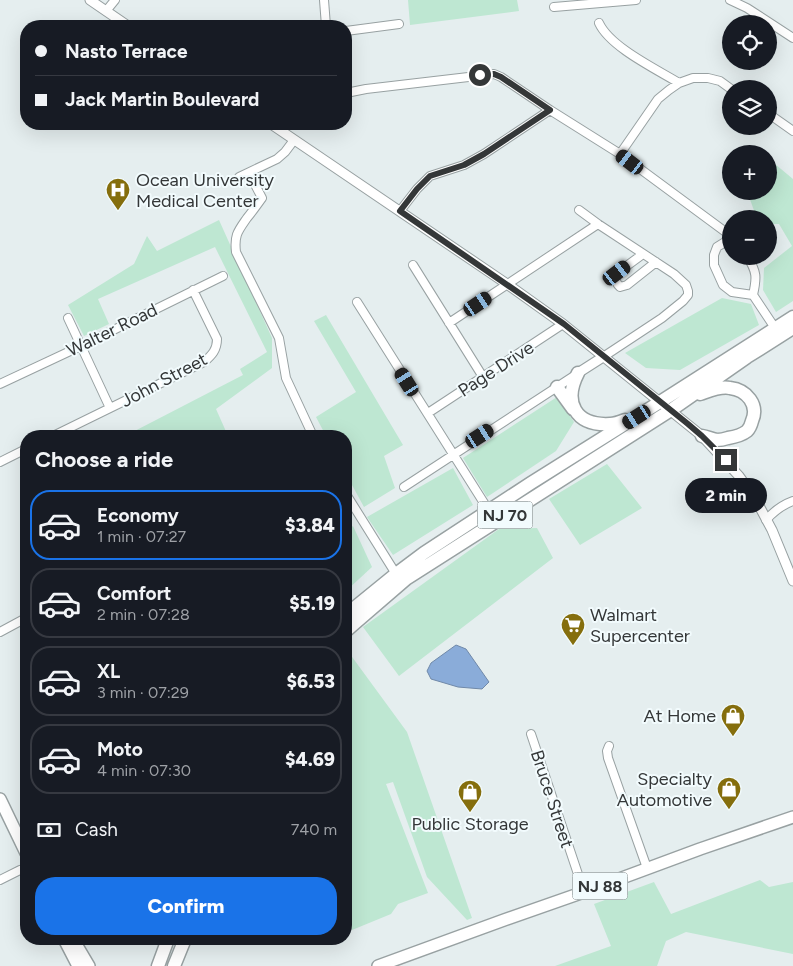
<!DOCTYPE html>
<meta charset="utf-8">
<style>
:root{--surface:#171b24;--page:#20242c;--text:#f1f3f6;--muted:#9ea1a6;--line:#363941;--accent:#1a73e8}
body{margin:0;font-family:Figtree,sans-serif;background:var(--page);color:var(--text);height:100vh;display:flex;flex-direction:column;font-size:19px;white-space:nowrap}
*{box-sizing:border-box;margin:0}
p{font-size:16px;color:var(--muted)}
.icon{flex:none;width:28px;height:28px;fill:none;stroke:currentColor;stroke-width:2;stroke-linecap:round;stroke-linejoin:round}
.map{position:relative;flex:1;overflow:hidden}
.panel{position:absolute;left:20px;top:430px;width:332px;height:515px;display:flex;flex-direction:column;background:var(--surface);border-radius:20px;box-shadow:0 5px 20px #0002}
.panel>*{flex:none}
.hud{position:absolute;left:20px;top:20px;width:332px;height:110px;border-radius:20px;box-shadow:0 5px 20px #0002;display:grid;align-content:center;height:110px;padding:0 15px;background:var(--surface)}
.buttons{position:absolute;left:722px;top:15px;display:grid;gap:10px}
.buttons a{display:grid;place-items:center;width:55px;height:55px;border-radius:50%;background:var(--surface);box-shadow:0 5px 20px #0002;font-size:25px}
.end{position:absolute;width:22px;height:22px;margin:-11px;border:6px solid #343738;background:#fff;box-shadow:0 0 0 2px #fff}
.from{border-radius:50%}
.bubble{position:absolute;height:35px;border-radius:18px;background:var(--surface);box-shadow:0 5px 20px #0002;font-size:16px;font-weight:800;line-height:35px;text-align:center}
.car{position:absolute;width:15px;height:30px;margin:-15px -8px;border-radius:6px;box-shadow:0 0 4px 1px #0007;background:linear-gradient(#222 24%,#8ab4d8 0 40%,#222 0 76%,#8ab4d8 0 86%,#222 0)}
.hud b{display:flex;align-items:center;gap:18px;height:48px;font-size:19px}
.hud b+b{border-top:1px solid var(--line)}
.hud i{width:12px;height:12px;background:var(--text)}
ul{padding:0;list-style:none}
li{display:flex;align-items:center;gap:15px;height:70px;margin:0 10px 8px;padding:0 5px;border:2px solid var(--line);border-radius:20px}
li div{flex:1}
li b{display:block;font-size:19px}
li em{font-style:normal;font-weight:800}
li.selected{border-color:var(--accent)}
li>.icon{width:45px;height:45px;stroke-width:1.5}
h2{padding:0 15px;font-size:22px;line-height:60px}
.pay{display:flex;align-items:center;gap:12px;height:55px;padding:0 15px;font-size:19px}
.pay p{margin-inline-start:auto}
.cta{display:flex;gap:10px;margin-top:auto;padding:10px 15px}
.cta a{flex:1;height:58px;border-radius:20px;background:var(--accent);color:#fff;font-size:20px;font-weight:800;line-height:58px;text-align:center}
.map>svg:first-child{display:block}
.green{fill:#bee7d2}
.water{fill:#8aacd9;stroke:#7089a9}
.lines{fill:none;stroke-linecap:round;stroke-linejoin:round}
.minor-casing{stroke:#98a1a2;stroke-width:10}
.tertiary-casing{stroke:#98a1a2;stroke-width:11}
.primary-casing{stroke:#98a1a2;stroke-width:14}
.trunk-casing{stroke:#98a1a2;stroke-width:15}
.minor{stroke:#fff;stroke-width:8}
.tertiary{stroke:#fff;stroke-width:9}
.primary{stroke:#fff;stroke-width:11}
.trunk{stroke:#fff;stroke-width:12}
.route{stroke:#343738;stroke-width:6}
.labels{text-anchor:middle;stroke-width:4;stroke-linejoin:round;paint-order:stroke}
.shield{fill:#f2fbfd;stroke:#6d7273;stroke-width:1}
.shield-label{font-size:16px;font-weight:bold;fill:#343738}
.poi-label{font-size:18px;fill:#343738;stroke:#f2fbfd;text-anchor:start}
.street-label{font-size:18px;fill:#343738;stroke:#f2fbfd}
</style>
<div class="map">
<svg width="793" height="966" viewBox="0 0 793 966">
<rect width="100%" height="100%" fill="#e5eeef"/>
<path class="green" d="M408,0H517L519,11L410,25Z
M769,159L793,179V301L776,312L763,290L764,268L792,246L779,224H769V219H757L747,191H769Z
M219,220L272,338V368L216,409L228,436H125L243,375L240,369L267,352L215,247L98,299L109,324L84,336L68,305L134,264L147,236L157,251Z
M722,298L751,304L759,325L680,370L646,368L625,353Z
M326,315L403,445L384,456L395,488L364,507L346,474V436H326L316,417L356,392L314,321Z
M557,397L574,422L556,451L487,497L463,458Z
M607,464L642,508L580,545L549,499Z
M453,468L473,505L393,555L367,517Z
M353,526L372,567L346,591V531Z
M537,528L553,558L399,676L363,627L499,529Z
M347,650L407,732L472,918L467,920L427,877L393,782L386,784L428,893L398,904L391,914L352,930L346,915Z
M760,880L769,887L793,882V954L686,932L666,941L657,966H555L611,946L594,904L654,882L671,914Z"/>
<path class="water" d="M456,645L466,649L489,682L482,689L458,687L431,679L427,671L431,663Z"/>
<g class="lines">
<defs>
<path id="minor" d="M324,0L326,26
M730,0L747,8L793,38
M554,7L636,0
M106,11L115,0
M599,23C610,47 656,69 679,83
M346,31L399,24
M346,93L366,89L494,74L501,77L550,110
M769,114L793,131
M620,154L658,99L669,90L679,83L693,78H708L720,81L731,89
M249,173L262,198C257,205 252,212 247,218C238,231 234,235 236,252L279,338L286,378L313,436
M239,177L277,159L285,152L294,140
M579,210L598,224
M400,211L417,189L430,176L464,165L484,154L550,110L620,154L731,236
M731,235L725,242L717,247L714,255V265L723,285L732,292L753,295
M643,254L617,273C614,278 616,283 620,287L627,285L656,262
M747,256C757,272 757,277 753,295L775,328
M413,265L483,377
M357,302L489,511
M68,318L110,408
M449,323L598,224L674,274L686,285L688,291V295L683,301L662,318L603,357
M0,384L81,346L223,276
M428,413L563,324
M53,436L204,362C212,355 217,350 217,339L193,290
M0,462L26,449
M404,487L577,374
M346,494L396,574
M766,520C774,511 782,505 793,501
M0,632L26,618
M531,734L584,892
M609,746L607,751L608,758L647,868
M0,880L20,870L26,869"/>
<path id="tertiary" d="M90,0L128,26
M271,124L507,284L563,324L702,436L739,476L756,500L772,530L793,581
M578,373L603,357"/>
<path id="primary" d="M0,799L26,853
M64,939L78,966
M73,939L89,966
M378,966L504,920L584,892L700,849L793,817"/>
<path id="trunk" d="M578,373C563,402 575,426 610,424C615,424 620,422 625,420
M557,387L573,409
M700,394C709,391 720,386 730,388C747,390 759,405 752,421C751,425 749,429 747,431C742,435 734,437 728,438C725,439 721,440 717,440C712,439 707,437 702,436
M346,616L353,609L396,574L424,553L531,483L660,402L793,317
M346,631L355,623L406,579L671,410L747,357L793,328
M158,966L168,939
M174,966L185,939"/>
</defs>
<use href="#minor" class="minor-casing"/>
<use href="#tertiary" class="tertiary-casing"/>
<use href="#primary" class="primary-casing"/>
<use href="#trunk" class="trunk-casing"/>
<use href="#minor" class="minor"/>
<use href="#tertiary" class="tertiary"/>
<use href="#primary" class="primary"/>
<use href="#trunk" class="trunk"/>
</g>
<g class="lines">
<path class="route" d="M480,75L494,74L501,77L550,110L484,154L464,165L430,176L417,189L400,211L564,324L688,424L702,436L726,460"/>
</g>
<defs>
<symbol id="hospital-pin" viewBox="-11 -11 22 30"><path d="M0 17L-7.5 6A9.5 9.5 0 1 1 7.5 6Z" fill="#856e0d" stroke="#f2fbfd"/><path d="M-5-5h3v3.5h4V-5h3V5h-3V1.5h-4V5h-3Z" fill="#fff"/></symbol>
<symbol id="supermarket-pin" viewBox="-11 -11 22 30"><path d="M0 17L-7.5 6A9.5 9.5 0 1 1 7.5 6Z" fill="#856e0d" stroke="#f2fbfd"/><path d="M-6-5.5h2.5l.6 2H6L4.5 2H-2.5L-4.4-4H-6ZM-1.5 3.2a1.3 1.3 0 1 0 .1 0ZM3 3.2a1.3 1.3 0 1 0 .1 0Z" fill="#fff"/></symbol>
<symbol id="shop-pin" viewBox="-11 -11 22 30"><path d="M0 17L-7.5 6A9.5 9.5 0 1 1 7.5 6Z" fill="#856e0d" stroke="#f2fbfd"/><path d="M-5-2.5h2.3a2.7 3.5 0 0 1 5.4 0H5L5.5 6h-11ZM-1.5-2.5h3a1.5 2.3 0 0 0-3 0Z" fill="#fff"/></symbol>
</defs>
<g fill-rule="evenodd">
<use href="#hospital-pin" x="104" y="176" width="28" height="38"/>
<use href="#supermarket-pin" x="559" y="611" width="28" height="38"/>
<use href="#shop-pin" x="719" y="702" width="28" height="38"/>
<use href="#shop-pin" x="715" y="775" width="28" height="38"/>
<use href="#shop-pin" x="456" y="778" width="28" height="38"/>
</g>
<g class="labels">
<g class="shield">
<rect x="477.5" y="501.5" width="55" height="27" rx="4"/>
<rect x="572.5" y="872.5" width="55" height="27" rx="4"/>
</g>
<g class="shield-label">
<text x="505" y="521">NJ 70</text>
<text x="600" y="892">NJ 88</text>
</g>
<g class="poi-label">
<text x="136" y="186">Ocean University<tspan x="136" dy="21">Medical Center</tspan></text>
<text x="590" y="621">Walmart<tspan x="590" dy="21">Supercenter</tspan></text>
<text x="716" y="722" text-anchor="end">At Home</text>
<text x="712" y="785" text-anchor="end">Specialty<tspan x="712" dy="21">Automotive</tspan></text>
<text x="470" y="830" text-anchor="middle">Public Storage</text>
</g>
<g class="street-label">
<text transform="translate(112 330) rotate(-26)" y="6">Walter Road</text>
<text transform="translate(496 369) rotate(-33)" y="6">Page Drive</text>
<text transform="translate(164 380) rotate(-28)" y="6">John Street</text>
<text transform="translate(552 799) rotate(72)" y="6">Bruce Street</text>
</g>
</g>
</svg>
<div class="buttons">
<a><svg class="icon" aria-label="locate" viewBox="0 0 24 24"><circle cx="12" cy="12" r="6"/><path d="M12 2v4M12 18v4M2 12h4M18 12h4"/></svg></a>
<a><svg class="icon" aria-label="layers" viewBox="0 0 24 24"><path d="M12 4l9 5-9 5-9-5zM3 14l9 5 9-5"/></svg></a>
<a>+</a>
<a>−</a>
</div>
<i class="end from" style="left:480px;top:75px"></i>
<i class="end" style="left:726px;top:460px"></i>
<div class="bubble" style="left:685px;top:478px;width:82px">2 min</div>
<i class="car" style="left:630px;top:162px;rotate:307deg"></i>
<i class="car" style="left:617px;top:273px;rotate:53deg"></i>
<i class="car" style="left:478px;top:304px;rotate:56deg"></i>
<i class="car" style="left:407px;top:382px;rotate:328deg"></i>
<i class="car" style="left:637px;top:417px;rotate:238deg"></i>
<i class="car" style="left:480px;top:436px;rotate:57deg"></i>
<div class="hud">
<b><i class="from"></i>Nasto Terrace</b>
<b><i></i>Jack Martin Boulevard</b>
</div>
<section class="panel">
<h2>Choose a ride</h2>
<ul>
<li class="selected"><svg class="icon" aria-label="car" viewBox="0 0 24 24"><path d="M5 17H2v-5l4-1 3-4h7l3 4 3 1v5h-3M9 17h6M6 11h13"/><circle cx="7" cy="17" r="2"/><circle cx="17" cy="17" r="2"/></svg><div><b>Economy</b><p>1 min · 07:27</p></div><em>$3.84</em></li>
<li><svg class="icon" aria-label="car" viewBox="0 0 24 24"><path d="M5 17H2v-5l4-1 3-4h7l3 4 3 1v5h-3M9 17h6M6 11h13"/><circle cx="7" cy="17" r="2"/><circle cx="17" cy="17" r="2"/></svg><div><b>Comfort</b><p>2 min · 07:28</p></div><em>$5.19</em></li>
<li><svg class="icon" aria-label="car" viewBox="0 0 24 24"><path d="M5 17H2v-5l4-1 3-4h7l3 4 3 1v5h-3M9 17h6M6 11h13"/><circle cx="7" cy="17" r="2"/><circle cx="17" cy="17" r="2"/></svg><div><b>XL</b><p>3 min · 07:29</p></div><em>$6.53</em></li>
<li><svg class="icon" aria-label="car" viewBox="0 0 24 24"><path d="M5 17H2v-5l4-1 3-4h7l3 4 3 1v5h-3M9 17h6M6 11h13"/><circle cx="7" cy="17" r="2"/><circle cx="17" cy="17" r="2"/></svg><div><b>Moto</b><p>4 min · 07:30</p></div><em>$4.69</em></li>
</ul>
<div class="pay"><svg class="icon" aria-label="cash" viewBox="0 0 24 24"><path d="M3 7h18v10H3z"/><circle cx="12" cy="12" r="2"/></svg>Cash<p>740 m</p></div>
<div class="cta"><a>Confirm</a></div>
</section>
</div>
